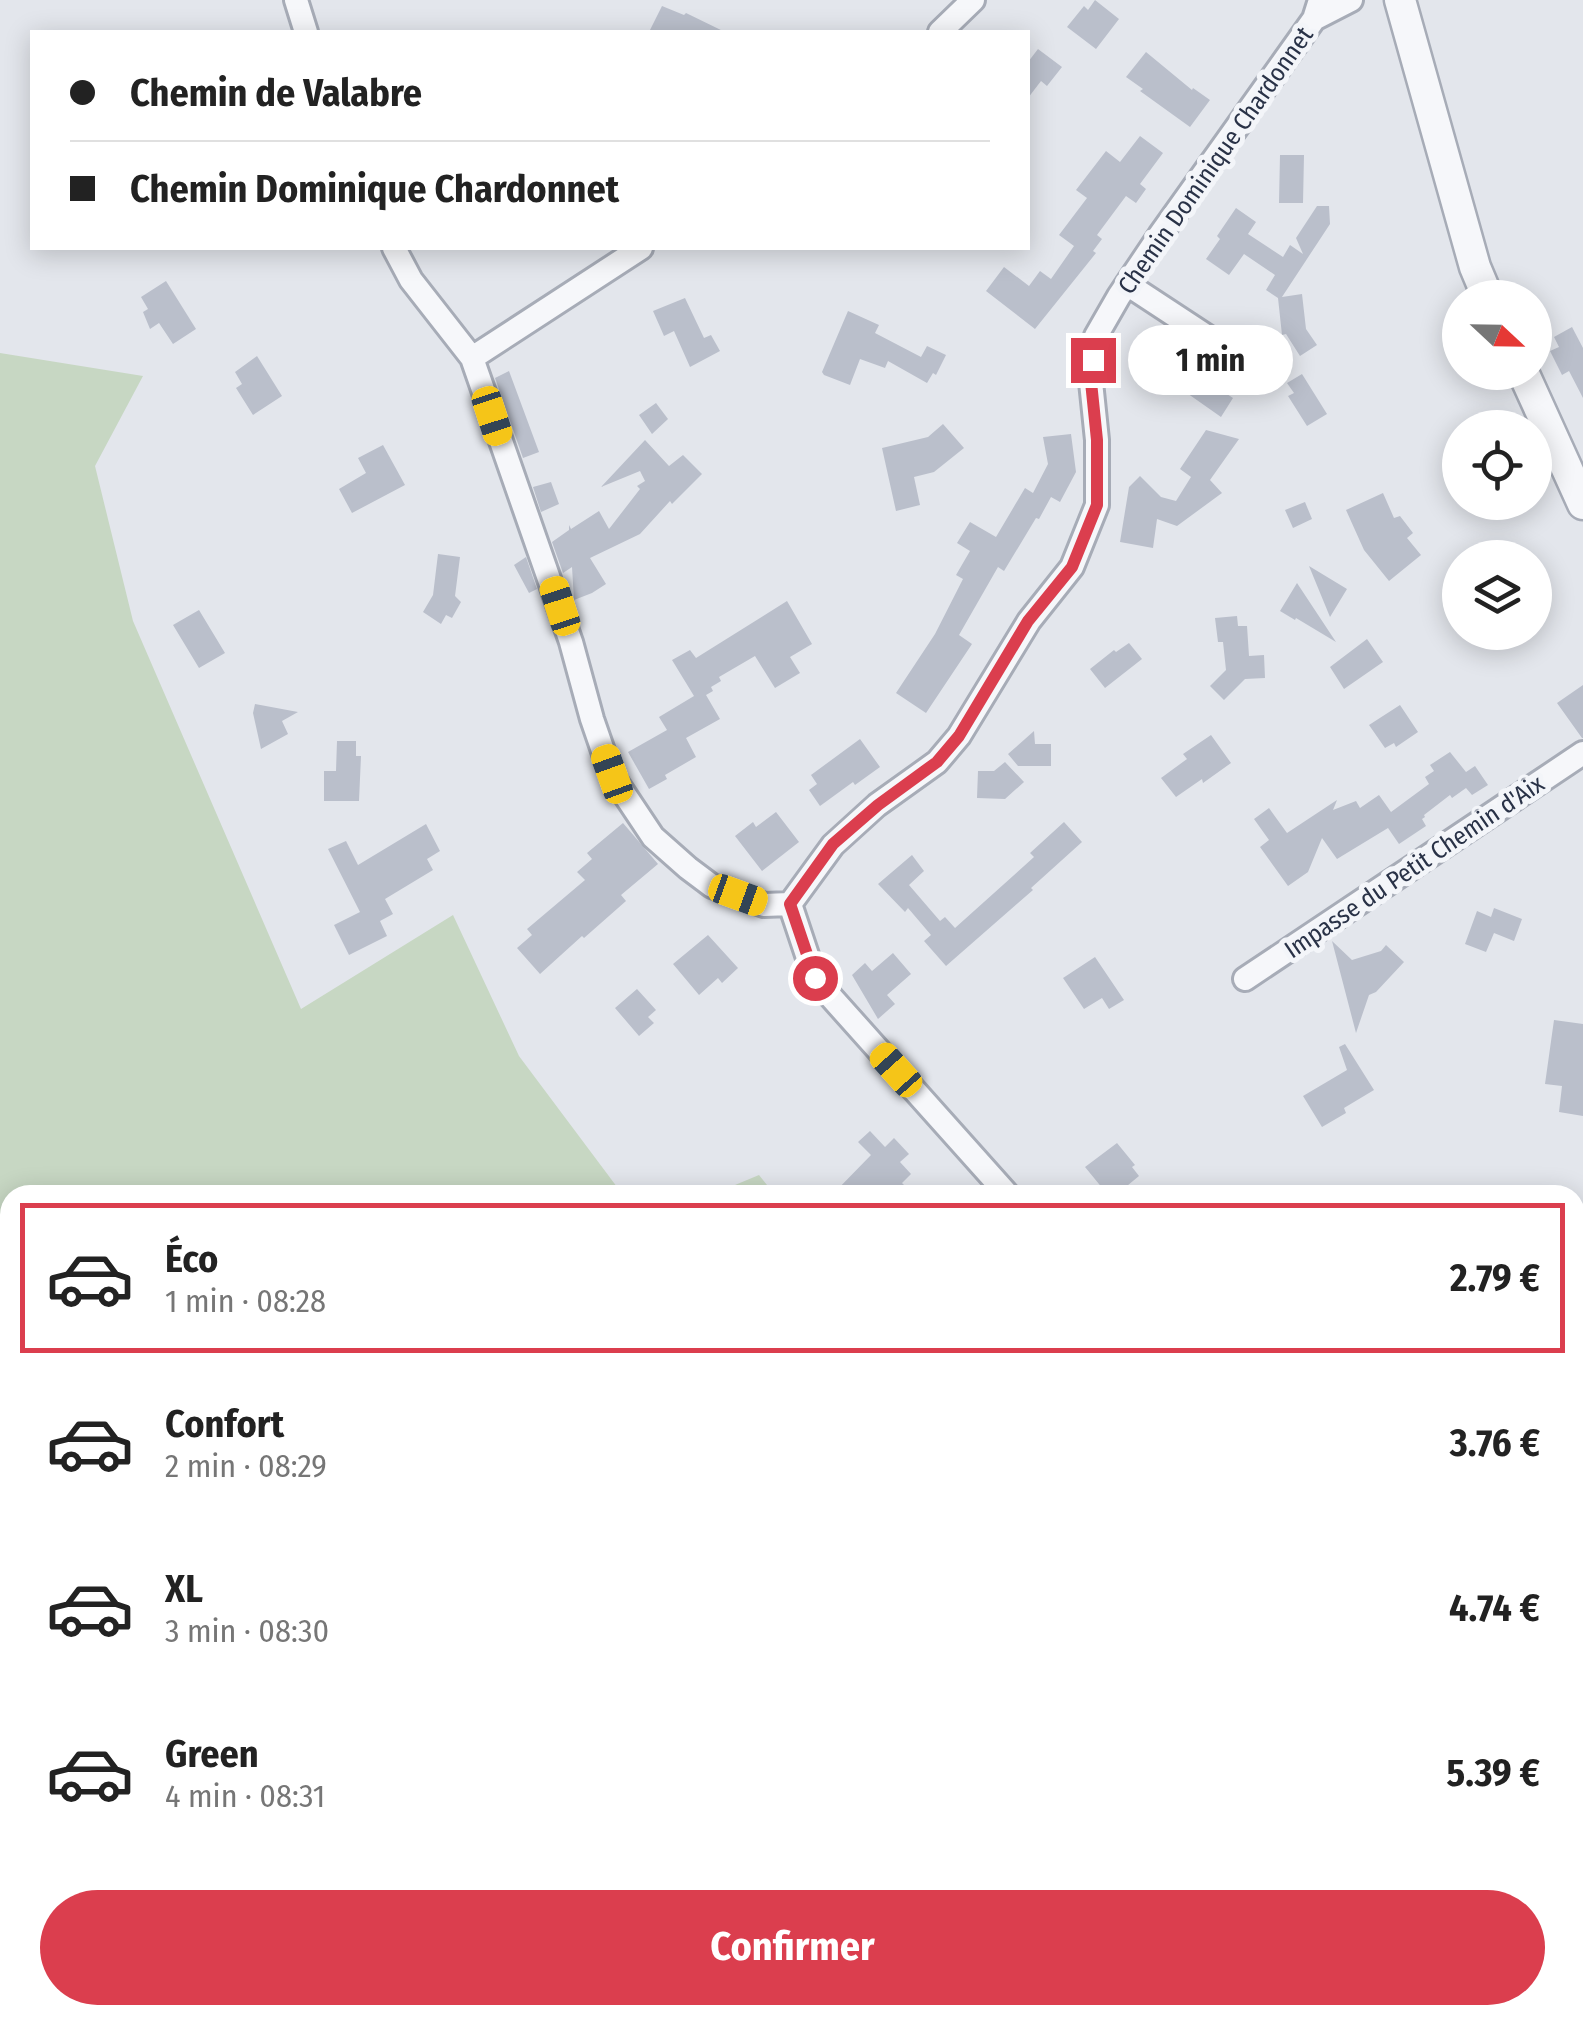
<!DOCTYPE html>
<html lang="fr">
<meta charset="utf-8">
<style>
:root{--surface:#fff;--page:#f6f6f6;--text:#222;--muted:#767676;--line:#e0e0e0;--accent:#db3e4e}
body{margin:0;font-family:"Fira Sans Condensed",sans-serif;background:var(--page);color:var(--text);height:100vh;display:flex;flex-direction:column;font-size:38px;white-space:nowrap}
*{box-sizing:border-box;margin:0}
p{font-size:32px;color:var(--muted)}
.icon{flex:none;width:55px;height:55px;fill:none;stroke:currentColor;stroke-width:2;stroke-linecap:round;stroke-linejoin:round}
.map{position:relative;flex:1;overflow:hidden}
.side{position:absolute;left:0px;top:1185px;width:1585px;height:840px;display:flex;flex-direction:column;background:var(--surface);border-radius:30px 30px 0 0;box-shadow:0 5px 25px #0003}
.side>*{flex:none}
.top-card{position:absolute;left:30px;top:30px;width:1000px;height:220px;border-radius:0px;box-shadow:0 5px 25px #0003;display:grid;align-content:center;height:220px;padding:0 40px;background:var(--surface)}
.needle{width:65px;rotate:112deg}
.fabs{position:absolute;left:1442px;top:280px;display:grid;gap:20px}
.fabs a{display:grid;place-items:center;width:110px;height:110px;border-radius:50%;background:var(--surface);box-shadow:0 5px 25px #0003;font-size:50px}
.end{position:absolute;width:45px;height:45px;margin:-22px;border:12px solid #db3e4e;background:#fff;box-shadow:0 0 0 5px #fff}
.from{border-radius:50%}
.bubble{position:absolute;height:70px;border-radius:35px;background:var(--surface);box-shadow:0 5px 25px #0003;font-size:32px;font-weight:700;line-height:70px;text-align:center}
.car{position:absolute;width:30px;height:60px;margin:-30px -15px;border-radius:12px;box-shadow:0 0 8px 2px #0007;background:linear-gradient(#f5c518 24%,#345 0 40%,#f5c518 0 76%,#345 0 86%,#f5c518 0)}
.top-card b{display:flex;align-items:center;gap:35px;height:95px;font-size:38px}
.top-card b+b{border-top:2px solid var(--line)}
.top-card i{width:25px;height:25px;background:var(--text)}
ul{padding:18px 0 0;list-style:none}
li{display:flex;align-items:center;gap:30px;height:150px;margin:0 20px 15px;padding:0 20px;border:5px solid transparent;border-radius:0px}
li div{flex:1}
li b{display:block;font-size:38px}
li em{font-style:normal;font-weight:700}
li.on{border-color:var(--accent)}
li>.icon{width:90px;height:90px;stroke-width:1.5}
.primary-button{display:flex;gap:20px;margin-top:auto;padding:20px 40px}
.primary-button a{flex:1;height:115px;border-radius:60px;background:var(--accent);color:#fff;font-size:40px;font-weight:700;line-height:115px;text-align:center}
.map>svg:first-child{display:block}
.green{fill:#c7d7c3}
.building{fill:#babfcb}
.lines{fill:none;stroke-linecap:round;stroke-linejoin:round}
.minor-casing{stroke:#a7acb7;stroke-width:28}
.tertiary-casing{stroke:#a7acb7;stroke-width:35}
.minor{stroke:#f6f7fa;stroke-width:22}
.tertiary{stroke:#f6f7fa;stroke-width:30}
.route{stroke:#db3e4e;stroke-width:12}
.labels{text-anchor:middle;stroke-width:10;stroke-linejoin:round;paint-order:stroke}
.street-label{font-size:25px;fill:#293247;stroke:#f3f5f9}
</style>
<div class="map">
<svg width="1583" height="2025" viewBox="0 0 1583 2025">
<rect width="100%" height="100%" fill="#e3e6ec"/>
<path class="green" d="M0,353L143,376L95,466L133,621L301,1009L453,915L519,1056L623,1195H10V2015H782L771,2025H0Z
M759,1175L775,1195H711Z
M1583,1215V1646L1575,1633V1219Z
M1085,2015H1196L1200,2025H1088Z"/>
<path class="building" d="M1095,0L1119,19L1096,49L1067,27L1084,6L1088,10Z
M662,6L684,15L686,13L725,32H649Z
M1038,49L1062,67L1047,86L1041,81L1028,98V62Z
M1146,52L1192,90L1193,88L1210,100L1190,127L1140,91L1143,89L1126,77Z
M1140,136L1163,153L1140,184L1146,189L1136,203L1126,196L1097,235L1102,239L1093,251L1096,253L1035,329L986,291L1004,267L1029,286L1040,271L1051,279L1074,246L1059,235L1087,198L1076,190L1106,151L1120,162Z
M1280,155H1304L1303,203H1279Z
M1317,206H1329L1330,224L1282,297L1302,294L1306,329L1317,345L1300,356L1286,334L1282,335L1278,298L1266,290L1275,275L1244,254L1229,275L1206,259L1220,239L1217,236L1236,208L1256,222L1248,234L1283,257L1290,245L1303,254L1296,238Z
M166,281L196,329L173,344L159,323L150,329L143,312L148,309L141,297Z
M685,298L704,338L711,335L720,351L690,367L674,331L664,336L653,311Z
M848,311L879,325L875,333L921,357L927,346L946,355L936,375L933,373L927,383L888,361L885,368L860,359L850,385L824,375L822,372Z
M1572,327L1583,348V398L1569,371L1562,375L1550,351L1559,347L1554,337Z
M257,356L282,396L253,415L236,388L242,384L235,372Z
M1185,358L1221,383L1218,388L1233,398L1221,417L1184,391L1186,388L1171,378Z
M509,371L539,452L523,458L495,378Z
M1302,374L1327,414L1307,426L1288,396L1294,393L1287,383Z
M656,403L668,419L652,434L639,415Z
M943,424L964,448L934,472L914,477L920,505L896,511L882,448L928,437Z
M1206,430L1239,439L1210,480L1222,493L1177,526L1157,519L1153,548L1120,542L1129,487L1140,476L1161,497L1176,501L1191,477L1180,469Z
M1071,434L1076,472L1060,502L1051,497L1039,519L1036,518L1004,571L998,567L959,635L972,644L926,713L896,693L935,634L963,579L956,575L970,551L957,543L970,522L996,537L1025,488L1033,493L1048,464L1043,437Z
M645,440L669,466L683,455L702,474L672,504L670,501L640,534L590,558L606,584L592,593L574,600L572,567L563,573L552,542L569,530V525L571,529L599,511L609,529L640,489L637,486L645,481L640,471L601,487Z
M383,445L405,485L352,513L339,489L366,473L358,458Z
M551,482L559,504L541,512L533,487Z
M1383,493L1394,518L1400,516L1413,533L1407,538L1421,555L1389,581L1364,550L1346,510Z
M1305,502L1312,519L1293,528L1285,510Z
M438,554L460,557L455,596L461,602L452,618L446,615L441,624L423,612L433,595Z
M526,557L537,589L529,593L514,565Z
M1309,566L1347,589L1330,617Z
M1297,583L1336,642L1296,618L1295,620L1280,611Z
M787,601L812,644L790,657L800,673L775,688L755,656L719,677L721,681L711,687L713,691L706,695L720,719L686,738L696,757L665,775L667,779L649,789L628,752L667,730L659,717L694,696L672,660L690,650L696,658Z
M199,610L225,653L199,668L173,625Z
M1237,616L1238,626H1247L1249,656L1264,655L1265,678L1245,679L1224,700L1210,686L1226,670L1223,642H1218L1215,618Z
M1367,639L1383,662L1344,689L1330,667Z
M1129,643L1142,659L1105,688L1090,669L1114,650L1116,652Z
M1583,685V738H1582L1557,703Z
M255,704L298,712L282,721L288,734L261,749L253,713Z
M1400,705L1418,732L1396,747L1394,743L1385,748L1369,725Z
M1034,731L1035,744H1051V766H1018L1008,754Z
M1211,735L1231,763L1203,783L1202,779L1176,797L1161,778L1187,759L1183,754Z
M860,739L880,767L855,785L853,782L820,806L809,790L817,784L811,775Z
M337,741H356V756H361L359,801H324V771H336Z
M1450,752L1466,772L1475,766L1488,785L1472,795L1466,788L1452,798L1450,795L1424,815L1425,817L1422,819L1426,826L1399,844L1388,828L1337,859L1322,838L1308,872L1288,886L1260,847L1269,840L1254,819L1269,808L1287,833L1337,800L1333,810L1356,801L1360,808L1379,795L1391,812L1429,784L1425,777L1434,771L1430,765Z
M1005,762L1024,782L1005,799L977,798L978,771H994Z
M776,812L799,842L762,871L735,836L753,822L756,827Z
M1064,822L1082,842L1031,888L1033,890L946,966L924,941L931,935L908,908L905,912L878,884L912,855L924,871L909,885L940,921L945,917L955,928L1034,857L1030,853Z
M623,823L658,864L621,895L626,901L584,938L582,936L540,974L517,948L532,935L527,929L585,880L577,872L592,859L587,853Z
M426,824L440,851L427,859L433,870L385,899L393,914L380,921L387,936L349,955L334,925L360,912L328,849L346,841L358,865Z
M1494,908L1522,919L1514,941L1494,933L1486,952L1465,944L1477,911L1491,917Z
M708,935L738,968L722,983L718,978L699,995L673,964Z
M1332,941L1352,960L1381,951L1386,945L1404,962L1376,992L1369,995L1356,1033Z
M893,953L911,974L887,995L895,1004L878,1019L852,975L865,963L872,971Z
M1095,957L1124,1000L1109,1009L1102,998L1084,1009L1063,978Z
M637,989L656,1010L648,1017L654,1023L639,1036L615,1008Z
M1554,1020L1583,1024V1116L1559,1112L1562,1086L1545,1084Z
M1345,1044L1374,1090L1344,1108L1346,1113L1322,1127L1303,1096L1347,1070L1339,1047Z
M870,1131L885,1147L894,1138L909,1154L900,1162L911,1174L902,1183L904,1185L893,1195H832L871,1155L858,1142Z
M1117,1143L1135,1165L1132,1167L1139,1176L1116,1195H1108L1085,1167Z"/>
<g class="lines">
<defs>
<path id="minor" d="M296,0L306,32
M1314,19L1351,0
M940,32L973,0
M394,248L411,280L472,358L571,642L592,719L611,774L653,837L688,868L712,886L764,905L790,904L815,979L1008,1195
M1127,284L1261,372
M472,358L641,248
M790,904L833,845L877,805L937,762L959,736L1029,621L1072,567L1097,505V440L1091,382L1096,336L1119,296L1160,235L1314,19L1320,0
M1245,979L1583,753
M1429,2015L1434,2025"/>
<path id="tertiary" d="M1400,0L1475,267L1488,298
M1523,372L1583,504"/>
</defs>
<use href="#minor" class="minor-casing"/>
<use href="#tertiary" class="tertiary-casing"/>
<use href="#minor" class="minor"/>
<use href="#tertiary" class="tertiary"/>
</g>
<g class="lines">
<path class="route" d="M815,978L790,904L833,844L878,805L937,762L959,736L1028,621L1072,567L1097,505V440L1091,382L1093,360"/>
</g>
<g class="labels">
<g class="street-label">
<text transform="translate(1215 160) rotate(-55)" y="9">Chemin Dominique Chardonnet</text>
<text transform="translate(1414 866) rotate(-34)" y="9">Impasse du Petit Chemin d'Aix</text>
</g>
</g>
</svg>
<div class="fabs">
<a><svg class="needle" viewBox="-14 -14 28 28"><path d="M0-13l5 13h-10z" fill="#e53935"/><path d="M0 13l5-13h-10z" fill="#767676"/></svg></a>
<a><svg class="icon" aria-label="locate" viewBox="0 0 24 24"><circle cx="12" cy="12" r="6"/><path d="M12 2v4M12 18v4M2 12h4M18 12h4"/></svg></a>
<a><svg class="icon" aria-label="layers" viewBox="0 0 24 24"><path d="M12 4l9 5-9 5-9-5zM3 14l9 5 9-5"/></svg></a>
</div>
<i class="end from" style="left:815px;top:978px"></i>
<i class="end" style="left:1093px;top:360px"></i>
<div class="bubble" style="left:1128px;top:325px;width:165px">1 min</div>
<i class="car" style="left:492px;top:416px;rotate:162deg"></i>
<i class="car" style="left:560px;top:606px;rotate:342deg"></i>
<i class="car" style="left:612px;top:774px;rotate:340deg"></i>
<i class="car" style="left:738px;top:895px;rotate:110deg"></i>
<i class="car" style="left:896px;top:1070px;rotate:318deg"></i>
<div class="top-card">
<b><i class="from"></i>Chemin de Valabre</b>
<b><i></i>Chemin Dominique Chardonnet</b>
</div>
<section class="side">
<ul>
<li class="on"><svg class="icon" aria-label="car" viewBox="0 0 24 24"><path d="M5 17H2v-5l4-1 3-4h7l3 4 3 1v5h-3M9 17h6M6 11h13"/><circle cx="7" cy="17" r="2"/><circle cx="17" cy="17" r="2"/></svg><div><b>Éco</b><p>1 min · 08:28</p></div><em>2.79 €</em></li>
<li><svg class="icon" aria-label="car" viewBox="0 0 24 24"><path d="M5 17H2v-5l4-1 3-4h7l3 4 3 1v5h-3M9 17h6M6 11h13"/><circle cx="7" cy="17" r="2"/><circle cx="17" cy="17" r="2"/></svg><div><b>Confort</b><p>2 min · 08:29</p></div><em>3.76 €</em></li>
<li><svg class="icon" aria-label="car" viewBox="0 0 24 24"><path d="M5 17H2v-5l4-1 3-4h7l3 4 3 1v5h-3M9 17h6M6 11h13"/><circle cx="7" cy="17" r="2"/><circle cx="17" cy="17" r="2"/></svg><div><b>XL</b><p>3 min · 08:30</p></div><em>4.74 €</em></li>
<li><svg class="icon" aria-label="car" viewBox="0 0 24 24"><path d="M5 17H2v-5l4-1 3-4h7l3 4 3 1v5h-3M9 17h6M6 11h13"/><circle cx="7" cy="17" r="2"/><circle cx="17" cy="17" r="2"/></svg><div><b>Green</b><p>4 min · 08:31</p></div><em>5.39 €</em></li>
</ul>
<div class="primary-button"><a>Confirmer</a></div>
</section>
</div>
